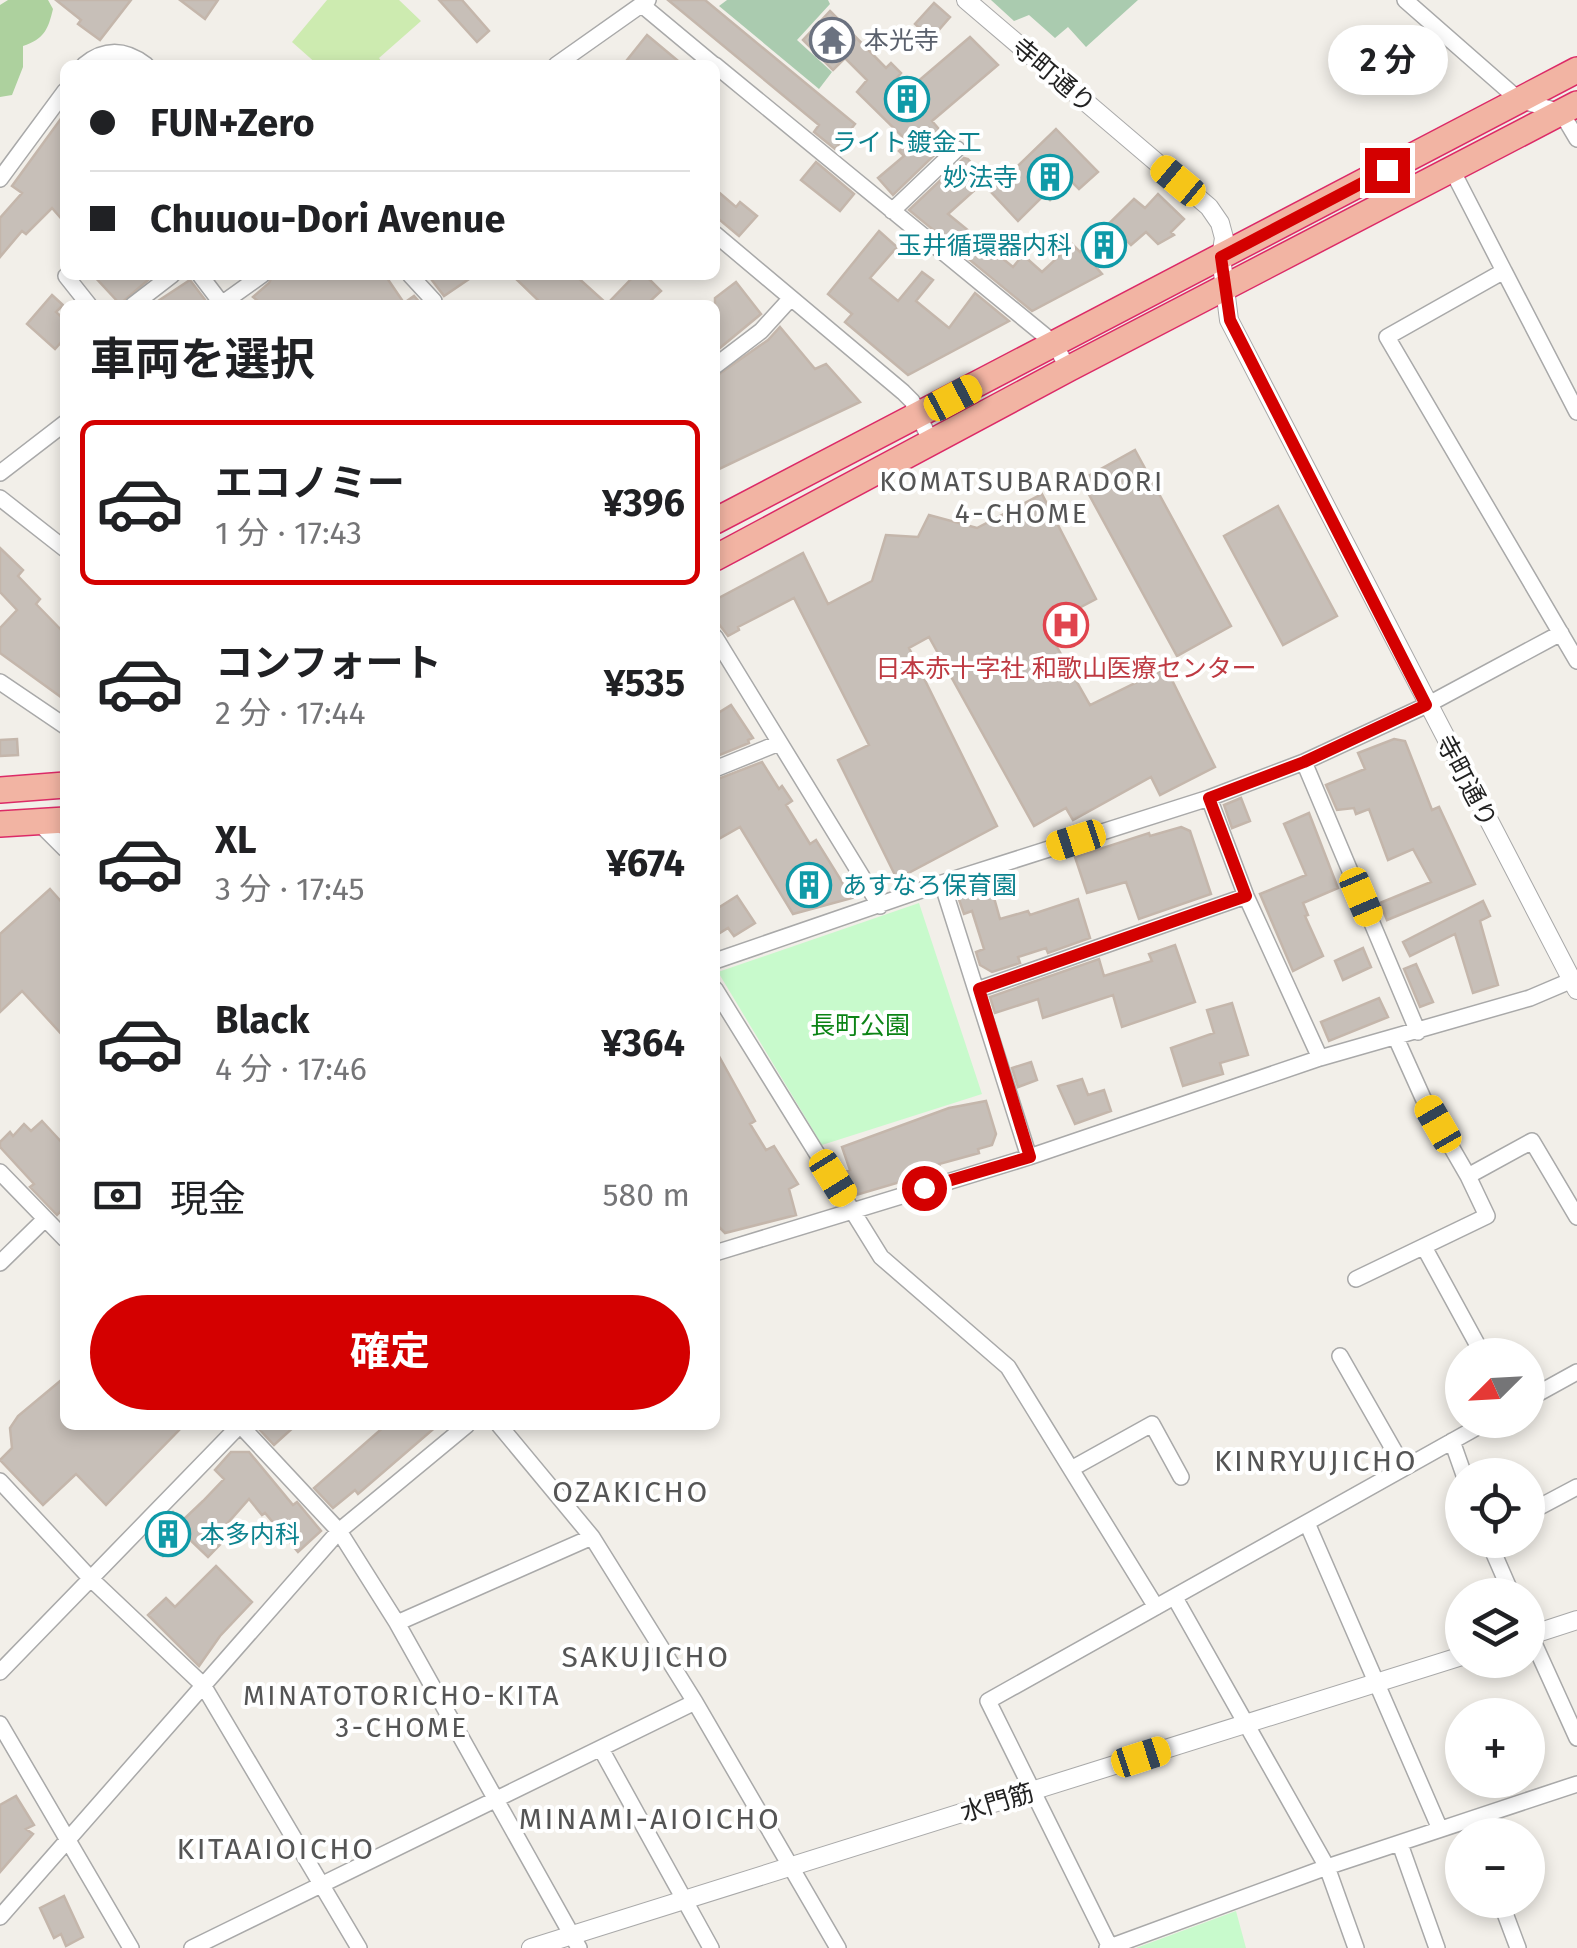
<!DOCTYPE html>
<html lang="ja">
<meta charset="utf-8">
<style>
:root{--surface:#fff;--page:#f2f2f2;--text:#202124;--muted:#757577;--line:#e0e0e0;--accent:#d40000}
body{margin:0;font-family:"Fira Sans","Noto Sans JP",sans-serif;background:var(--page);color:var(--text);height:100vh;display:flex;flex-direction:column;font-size:38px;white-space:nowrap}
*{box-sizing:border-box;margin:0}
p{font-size:32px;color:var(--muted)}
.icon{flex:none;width:55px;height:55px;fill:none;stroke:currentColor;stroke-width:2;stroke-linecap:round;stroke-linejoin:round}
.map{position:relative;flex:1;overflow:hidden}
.sheet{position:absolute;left:60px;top:300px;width:660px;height:1130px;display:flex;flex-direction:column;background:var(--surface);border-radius:15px;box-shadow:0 5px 15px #0003}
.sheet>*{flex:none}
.guide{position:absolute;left:60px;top:60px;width:660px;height:220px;border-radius:15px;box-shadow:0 5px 15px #0003;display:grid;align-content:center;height:220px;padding:0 30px;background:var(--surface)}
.needle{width:65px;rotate:246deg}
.buttons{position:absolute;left:1445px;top:1338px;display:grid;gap:20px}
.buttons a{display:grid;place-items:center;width:100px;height:100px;border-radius:50%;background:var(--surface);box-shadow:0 5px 15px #0003;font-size:50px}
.end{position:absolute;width:45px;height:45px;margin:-22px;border:12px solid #d40000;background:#fff;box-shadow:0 0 0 5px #fff}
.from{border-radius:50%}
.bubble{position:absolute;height:70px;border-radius:35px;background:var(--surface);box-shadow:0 5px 15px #0003;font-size:32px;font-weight:700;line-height:70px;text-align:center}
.car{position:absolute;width:30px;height:60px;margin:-30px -15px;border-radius:12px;box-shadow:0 0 8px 2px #0007;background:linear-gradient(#f5c518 24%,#345 0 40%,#f5c518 0 76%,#345 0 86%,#f5c518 0)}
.guide b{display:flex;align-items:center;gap:35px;height:95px;font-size:38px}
.guide b+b{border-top:2px solid var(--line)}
.guide i{width:25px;height:25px;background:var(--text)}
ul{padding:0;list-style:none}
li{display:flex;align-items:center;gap:30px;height:165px;margin:0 20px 15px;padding:0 10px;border:5px solid transparent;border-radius:15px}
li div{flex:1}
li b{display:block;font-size:38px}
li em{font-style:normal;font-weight:700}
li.on{border-color:var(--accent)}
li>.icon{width:90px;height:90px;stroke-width:1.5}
h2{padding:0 30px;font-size:45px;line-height:120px}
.pay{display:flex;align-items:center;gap:25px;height:110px;padding:0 30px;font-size:38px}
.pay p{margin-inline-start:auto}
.cta{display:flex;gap:20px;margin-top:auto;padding:20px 30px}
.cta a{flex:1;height:115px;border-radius:60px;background:var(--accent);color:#fff;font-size:40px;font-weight:700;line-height:115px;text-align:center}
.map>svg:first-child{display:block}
.grass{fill:#cdebb0}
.forest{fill:#add19e}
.cemetery{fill:#aacbaf}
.park{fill:#c8facc}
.building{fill:#c7bfb8;stroke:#c4b6ab;stroke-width:2.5}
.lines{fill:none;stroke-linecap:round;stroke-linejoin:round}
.minor-casing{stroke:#a9a9a9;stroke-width:18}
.tertiary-casing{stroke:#a9a9a9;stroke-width:20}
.trunk-casing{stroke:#dc2a67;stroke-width:28}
.minor{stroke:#fff;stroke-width:15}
.tertiary{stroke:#fff;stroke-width:18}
.trunk{stroke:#f2b4a3;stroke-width:25}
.route{stroke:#d40000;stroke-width:12}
.labels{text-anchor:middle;stroke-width:8;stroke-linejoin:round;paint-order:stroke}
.worship-label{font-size:25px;fill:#5b616d;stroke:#fff;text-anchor:start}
.street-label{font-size:25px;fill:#222;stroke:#fff}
.culture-label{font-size:25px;fill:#0d838f;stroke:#fff;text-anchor:end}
.health-label{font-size:25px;fill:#be3a42;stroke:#fff}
.park-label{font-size:25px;fill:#0c8416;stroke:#fff}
.neighbourhood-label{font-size:28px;letter-spacing:2.5px;fill:#555;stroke:#fff}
.quarter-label{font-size:30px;letter-spacing:2.5px;fill:#555;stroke:#fff}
</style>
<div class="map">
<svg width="1577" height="1948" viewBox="0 0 1577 1948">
<rect width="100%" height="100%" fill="#f2efe9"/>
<path class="grass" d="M327,0H399L421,21L379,58L384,65H318L292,42Z"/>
<path class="forest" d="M8,0H48L53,9C48,30 44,39 23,46V67L12,95L0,97V5Z"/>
<path class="cemetery" d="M727,0H828L830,4L797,40L832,72L819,89L719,6Z
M991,0H1138L1086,47L1068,27L1055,38L1029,15L1014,21Z"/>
<path class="park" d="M919,903L982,1094L822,1145L718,972Z
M1236,1911L1246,1948H1136Z"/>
<path class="building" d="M56,0H131L100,40L78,24L81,20Z
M180,0H218L205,19Z
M439,0H462L489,31L477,42Z
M668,0H705L855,124L835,149L814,132L819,125Z
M934,3L950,17L931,39L915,24Z
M830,11L886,68L891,63L901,73L886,91L895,101L970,37L998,65L932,121L949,141L893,195L878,178L904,156L899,151L908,142L857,92L867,80L845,58L833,70L803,40Z
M647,35L683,65H623Z
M65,113V223L52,208L26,234L22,231L0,257V218L22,193L12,186Z
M1056,129L1098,172L1079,189L1071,181L1050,200L1044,195L1018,221L991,192Z
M964,158L968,159L986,180L948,214L1013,267L1023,255L1042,272L1072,244L1080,252L1134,199L1145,208L1158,194L1184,219L1171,232L1174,235L1158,244L1146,232L1131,245L1125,239L1096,267L1102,274L1032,311L909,210Z
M816,162L854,194L840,211L801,180Z
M715,189L736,207L740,202L757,216L739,236L715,216Z
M879,231L897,247L870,278L898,301L922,272L933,280L916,301L949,328L975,293L1009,321L908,375L845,322L852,314L828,294Z
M93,275H154L120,304Z
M273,275H385L404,303L414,296L422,305H263L253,297L269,283Z
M428,275H475L444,296Z
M512,275H575L607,304L635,275H645L661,291L646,305H543Z
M190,280L209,305H152Z
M736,282L761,314L715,352V298Z
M52,295L63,305L56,312L65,320V338L55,349L27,324Z
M780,327L815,369L826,364L860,402L715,471V377L768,340Z
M1135,450L1231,626L1177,656L1081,480Z
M1042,494L1096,599L1045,626L1090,705L1166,668L1215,767L1160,795L1151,777L1073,820L1066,808L1034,826L929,637L909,648L997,826L897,879L838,760L869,745L794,598L738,627L739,630L728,636L715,619V600L803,553L828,604L872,581L886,535L918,537L929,515L977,528Z
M1278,506L1337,616L1283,645L1224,536Z
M0,548L23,570L18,576L40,599L36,604L65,634V700L0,653V628L17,610L0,592Z
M731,705L753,738L748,740L749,743L715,757V715Z
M17,739L18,755L0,756V740Z
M1394,739L1405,741L1432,810L1439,807L1475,884L1387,920L1380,903L1431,882L1413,849L1388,860L1369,809L1356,814L1354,808L1337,810L1326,785L1365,769L1358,753Z
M762,762L779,789L782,786L792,801L786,805L810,844L816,840L852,898L793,914L740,827L715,841V780Z
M1241,798L1250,821L1232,828L1224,805Z
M1309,813L1338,888L1303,903L1308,915L1305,916L1323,956L1293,971L1260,894L1306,875L1284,824Z
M1181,827L1190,831L1211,894L1139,919L1126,882L1087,893L1075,857L1149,833L1150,836Z
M989,880L1000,919L1028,911L1030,915L1078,899L1090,938L1048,953L1046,948L1018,957L1020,963L992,972L980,965L976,952L984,949L972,911L964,914L956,891Z
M50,889L65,906V1038L22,991L0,1012V934Z
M737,896L755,923L734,936L728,928L715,936V910Z
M1483,901L1490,916L1480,921L1498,985L1473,993L1455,934L1410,956L1403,942Z
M1175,945L1195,1002L1122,1027L1113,995L1043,1018L1038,999L995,1013L990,997L1099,959L1104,976L1152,961L1149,954Z
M1363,948L1371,967L1343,980L1335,961Z
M1416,964L1433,1002L1420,1007L1404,969Z
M1379,998L1388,1017L1329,1041L1321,1022Z
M1232,1003L1248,1055L1220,1063L1223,1074L1183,1086L1171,1048L1214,1033L1207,1010Z
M715,1049L755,1121L750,1124L766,1150L774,1146L798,1184L789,1189L796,1215L725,1233L715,1223Z
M1031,1062L1037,1080L1018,1087L1012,1068Z
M1082,1079L1088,1095L1104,1090L1111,1111L1075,1124L1058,1086Z
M986,1101L996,1134L992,1145L978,1149L979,1153L939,1164L941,1170L856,1195L846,1171L850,1170L842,1147L949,1108Z
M42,1121L65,1146V1207L57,1215L30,1187L34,1184L0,1147V1142L10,1132L13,1136L24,1124L31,1131Z
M65,1377V1425H184L106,1505L76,1474L43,1505L0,1460L12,1448L10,1428L18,1416Z
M266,1425H296L274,1445L260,1430Z
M386,1425H438L358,1494L355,1490L333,1508L314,1488Z
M231,1452H249L293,1505L297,1502L321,1531L298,1552L265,1513L262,1515L249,1499L227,1524L234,1530L208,1557L185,1535L163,1556L146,1538L173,1512L182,1521L203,1501L224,1479L215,1470Z
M216,1566L252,1602L220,1636L199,1666L148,1615L166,1598L175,1607Z
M16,1796L34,1825L26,1829L33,1834L0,1872V1805Z
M64,1896L83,1937L66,1946L61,1934L54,1938L40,1908Z"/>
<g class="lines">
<defs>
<path id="minor" d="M1405,0L1519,100L1561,112L1577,139
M642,5L714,65
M84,65C105,48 125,49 146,65
M556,65L648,0
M715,65L1055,344L1068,369
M1451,168L1504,271L1387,337L1577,661
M0,179L65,91
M892,211L957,149
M715,234L903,392L912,401L931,442
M1504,271L1577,412
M200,275L222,304
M410,275L434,301
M66,276L89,305
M133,305L172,275
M220,305L262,275
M715,366L761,331L791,298
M0,473L65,423
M0,498L65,549
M715,637L880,906
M0,682L65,726
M1304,762L1418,1032
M715,769L779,743
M1209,798L1246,896L1320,1058
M38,822L65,849
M942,883L1029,1157
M715,961L942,883L1209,798L1304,762L1427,705L1561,633
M715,989L881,1257L1008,1367L1156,1607
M979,989L1246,896
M1396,1038L1423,1098L1468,1176
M0,1172L65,1239
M1424,1247L1483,1355
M715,1253L1029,1157L1320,1058L1530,998L1577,978
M0,1263L45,1219
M1356,1279L1487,1216L1468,1176L1532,1141L1577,1217
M1340,1356L1404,1468
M1528,1399L1577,1372
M240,1425L339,1531L397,1623L579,1948
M499,1425L592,1537L695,1702L838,1948
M1452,1441L1464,1475
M1071,1469L1152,1424L1181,1477
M0,1481L91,1579L203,1685L359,1948
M1528,1513L1577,1487
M1307,1523L1440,1829
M1488,1540L1512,1595
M1175,1598L1327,1867L1356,1948
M397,1623L592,1537
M1528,1630L1577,1738
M0,1672L240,1425
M0,1724L131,1948
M601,1749L711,1948
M1400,1844L1437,1948
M1500,1900L1518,1948
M0,1917L339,1531L467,1425
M1110,1947L988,1701L1490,1420
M192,1948L695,1702
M1107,1948L1327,1867L1577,1784"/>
<path id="tertiary" d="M966,0L1209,207L1220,223L1224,238L1221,257L1229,320L1577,990
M1528,1636L1577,1620
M531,1948L1462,1656"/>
<path id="trunk" d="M715,521L1577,70
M715,558L1068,369L1577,104
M0,790L65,785
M0,824L65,820"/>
</defs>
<use href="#minor" class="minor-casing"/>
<use href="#tertiary" class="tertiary-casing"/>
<use href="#trunk" class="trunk-casing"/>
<use href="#minor" class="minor"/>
<use href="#tertiary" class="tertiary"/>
<use href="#trunk" class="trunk"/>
</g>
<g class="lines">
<path class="route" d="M924,1188L1030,1157L979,989L1246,896L1209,798L1304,762L1426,705L1230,320L1221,257L1387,170"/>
</g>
<defs>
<symbol id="temple-ring" viewBox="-11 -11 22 22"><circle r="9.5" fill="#fff" stroke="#6b7280" stroke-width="1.5"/><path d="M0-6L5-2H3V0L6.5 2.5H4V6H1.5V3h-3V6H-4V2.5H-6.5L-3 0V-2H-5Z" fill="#6b7280"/></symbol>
<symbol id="building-ring" viewBox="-11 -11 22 22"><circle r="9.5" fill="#fff" stroke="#0f9aa8" stroke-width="1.5"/><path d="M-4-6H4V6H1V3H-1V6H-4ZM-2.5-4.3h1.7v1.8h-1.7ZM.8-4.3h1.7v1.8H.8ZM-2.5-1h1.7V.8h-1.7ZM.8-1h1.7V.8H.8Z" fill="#0f9aa8"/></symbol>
<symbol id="hospital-ring" viewBox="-11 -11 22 22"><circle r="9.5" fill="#fff" stroke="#e0444e" stroke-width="1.5"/><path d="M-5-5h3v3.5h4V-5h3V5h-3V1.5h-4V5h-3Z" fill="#e0444e"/></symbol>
</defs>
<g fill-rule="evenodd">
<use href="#temple-ring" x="807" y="15" width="50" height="50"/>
<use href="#building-ring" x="882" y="74" width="50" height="50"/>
<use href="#building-ring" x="1025" y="152" width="50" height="50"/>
<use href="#building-ring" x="1079" y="220" width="50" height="50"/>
<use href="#hospital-ring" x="1041" y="600" width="50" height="50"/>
<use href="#building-ring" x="784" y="860" width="50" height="50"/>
<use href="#building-ring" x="143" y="1509" width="50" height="50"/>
</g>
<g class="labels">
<g class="worship-label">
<text x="864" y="49">本光寺</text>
</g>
<g class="street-label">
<text transform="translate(1054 75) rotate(40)" y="9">寺町通り</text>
<text transform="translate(1467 781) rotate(62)" y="9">寺町通り</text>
<text transform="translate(997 1802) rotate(-17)" y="9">水門筋</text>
</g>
<g class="culture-label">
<text x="907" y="151" text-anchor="middle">ライト鍍金工</text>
<text x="1018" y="186">妙法寺</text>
<text x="1072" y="254">玉井循環器内科</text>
<text x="842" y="894" text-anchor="start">あすなろ保育園</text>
<text x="200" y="1543" text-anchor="start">本多内科</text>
</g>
<g class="health-label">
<text x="1066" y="677">日本赤十字社 和歌山医療センター</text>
</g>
<g class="park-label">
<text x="860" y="1034">長町公園</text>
</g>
<g class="neighbourhood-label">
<text x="1022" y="491">KOMATSUBARADORI<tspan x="1022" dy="32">4-CHOME</tspan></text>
<text x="402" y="1705">MINATOTORICHO-KITA<tspan x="402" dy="32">3-CHOME</tspan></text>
</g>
<g class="quarter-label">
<text x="1316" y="1471">KINRYUJICHO</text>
<text x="631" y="1502">OZAKICHO</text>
<text x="646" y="1667">SAKUJICHO</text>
<text x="650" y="1829">MINAMI-AIOICHO</text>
<text x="276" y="1859">KITAAIOICHO</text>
</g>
</g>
</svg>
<div class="buttons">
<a><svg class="needle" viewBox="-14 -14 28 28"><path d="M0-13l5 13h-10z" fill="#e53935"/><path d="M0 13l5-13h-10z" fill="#757577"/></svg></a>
<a><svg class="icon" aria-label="locate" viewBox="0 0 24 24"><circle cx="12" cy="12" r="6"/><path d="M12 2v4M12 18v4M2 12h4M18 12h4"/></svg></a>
<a><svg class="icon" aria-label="layers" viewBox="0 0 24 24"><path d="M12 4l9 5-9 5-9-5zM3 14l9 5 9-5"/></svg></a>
<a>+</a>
<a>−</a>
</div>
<i class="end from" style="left:924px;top:1188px"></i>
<i class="end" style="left:1387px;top:170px"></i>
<div class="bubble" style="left:1328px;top:25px;width:120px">2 分</div>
<i class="car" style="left:1178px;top:181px;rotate:310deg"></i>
<i class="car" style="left:953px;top:398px;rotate:62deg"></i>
<i class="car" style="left:1076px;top:840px;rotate:252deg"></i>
<i class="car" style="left:1361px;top:897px;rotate:157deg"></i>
<i class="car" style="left:1438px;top:1124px;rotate:330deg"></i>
<i class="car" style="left:833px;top:1178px;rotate:148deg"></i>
<i class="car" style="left:1141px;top:1757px;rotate:72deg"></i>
<div class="guide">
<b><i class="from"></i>FUN+Zero</b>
<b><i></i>Chuuou-Dori Avenue</b>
</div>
<section class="sheet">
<h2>車両を選択</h2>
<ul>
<li class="on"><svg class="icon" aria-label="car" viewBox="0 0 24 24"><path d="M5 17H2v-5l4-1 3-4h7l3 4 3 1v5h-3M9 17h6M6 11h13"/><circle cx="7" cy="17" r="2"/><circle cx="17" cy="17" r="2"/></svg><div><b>エコノミー</b><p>1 分 · 17:43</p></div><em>¥396</em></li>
<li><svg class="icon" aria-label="car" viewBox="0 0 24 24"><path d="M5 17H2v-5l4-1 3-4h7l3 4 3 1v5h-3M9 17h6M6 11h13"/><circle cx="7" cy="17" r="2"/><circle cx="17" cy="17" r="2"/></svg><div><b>コンフォート</b><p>2 分 · 17:44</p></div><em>¥535</em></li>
<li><svg class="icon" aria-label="car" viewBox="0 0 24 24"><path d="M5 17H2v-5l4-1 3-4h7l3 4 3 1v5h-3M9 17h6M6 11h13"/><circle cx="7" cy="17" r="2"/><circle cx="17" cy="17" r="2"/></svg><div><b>XL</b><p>3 分 · 17:45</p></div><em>¥674</em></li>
<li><svg class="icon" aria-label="car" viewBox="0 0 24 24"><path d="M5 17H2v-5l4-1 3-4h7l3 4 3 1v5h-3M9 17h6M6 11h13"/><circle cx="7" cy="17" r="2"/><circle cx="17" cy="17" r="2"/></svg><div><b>Black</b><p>4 分 · 17:46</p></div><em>¥364</em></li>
</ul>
<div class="pay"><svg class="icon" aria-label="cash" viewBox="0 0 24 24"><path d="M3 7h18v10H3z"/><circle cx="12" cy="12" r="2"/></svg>現金<p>580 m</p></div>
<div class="cta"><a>確定</a></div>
</section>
</div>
